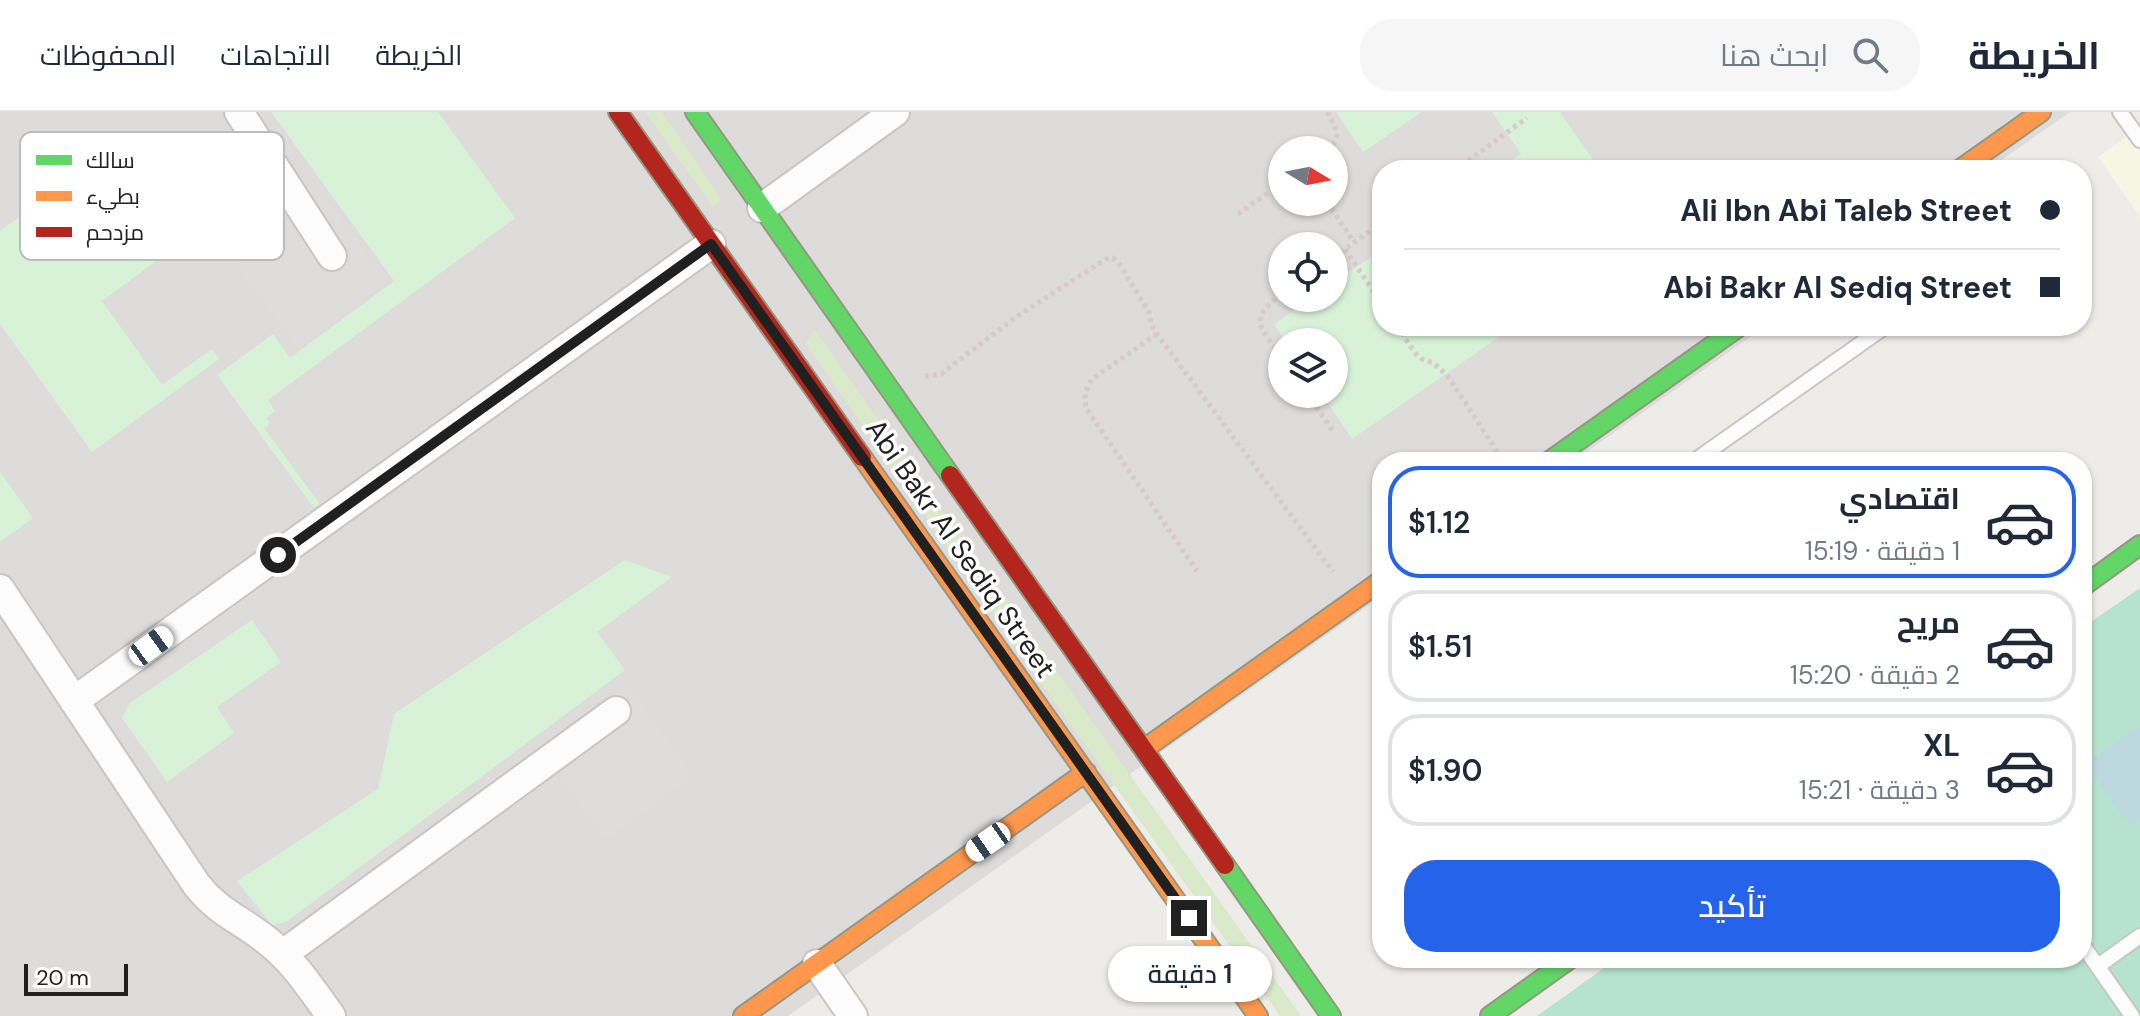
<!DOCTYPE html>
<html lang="ar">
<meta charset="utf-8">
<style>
:root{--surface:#fff;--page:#f6f6f7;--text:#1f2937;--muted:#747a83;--line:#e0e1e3;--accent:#2563eb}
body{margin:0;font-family:"DM Sans",Cairo,sans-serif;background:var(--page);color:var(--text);direction:rtl;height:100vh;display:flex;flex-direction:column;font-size:30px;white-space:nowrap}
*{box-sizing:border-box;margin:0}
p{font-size:26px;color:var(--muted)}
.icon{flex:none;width:44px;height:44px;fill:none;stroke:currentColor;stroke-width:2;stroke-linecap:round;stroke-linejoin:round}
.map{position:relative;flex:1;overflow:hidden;direction:ltr}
.drawer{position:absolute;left:1372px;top:340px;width:720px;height:516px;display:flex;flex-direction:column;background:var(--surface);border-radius:32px;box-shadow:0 2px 6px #0004;direction:rtl}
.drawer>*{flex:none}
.top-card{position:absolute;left:1372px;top:48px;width:720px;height:176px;border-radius:32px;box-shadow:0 2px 6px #0004;direction:rtl;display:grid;align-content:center;height:176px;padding:0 32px;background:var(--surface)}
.needle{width:52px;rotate:100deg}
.fabs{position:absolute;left:1268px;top:24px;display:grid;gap:16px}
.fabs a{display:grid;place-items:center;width:80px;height:80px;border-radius:50%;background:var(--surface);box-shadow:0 2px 6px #0004;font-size:40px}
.scale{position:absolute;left:24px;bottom:20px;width:104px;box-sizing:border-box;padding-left:8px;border:4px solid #202020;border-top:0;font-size:22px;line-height:28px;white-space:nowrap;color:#202020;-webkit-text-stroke:6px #fff;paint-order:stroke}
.end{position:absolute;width:36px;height:36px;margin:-18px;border:10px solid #202020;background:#fff;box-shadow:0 0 0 4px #fff}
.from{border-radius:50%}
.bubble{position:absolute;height:56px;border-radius:28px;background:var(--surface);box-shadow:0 2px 6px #0004;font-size:26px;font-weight:600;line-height:56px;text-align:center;direction:rtl}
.car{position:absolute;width:24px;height:48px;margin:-24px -12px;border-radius:10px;box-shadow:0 0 6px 2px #0007;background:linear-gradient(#fff 24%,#345 0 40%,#fff 0 76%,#345 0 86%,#fff 0)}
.top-card b{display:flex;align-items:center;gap:28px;height:76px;font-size:30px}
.top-card b+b{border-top:2px solid var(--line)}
.top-card i{width:20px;height:20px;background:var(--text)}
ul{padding:14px 0 0;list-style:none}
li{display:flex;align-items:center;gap:24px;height:112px;margin:0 16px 12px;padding:0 16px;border:4px solid var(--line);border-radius:32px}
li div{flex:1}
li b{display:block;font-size:30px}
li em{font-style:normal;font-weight:600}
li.current{border-color:var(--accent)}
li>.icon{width:72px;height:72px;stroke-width:1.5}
.button{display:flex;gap:16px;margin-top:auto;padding:16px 32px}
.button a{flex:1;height:92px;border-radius:32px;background:var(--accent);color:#fff;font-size:32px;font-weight:600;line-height:92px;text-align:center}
header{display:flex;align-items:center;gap:48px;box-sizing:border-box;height:112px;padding:0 40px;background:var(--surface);border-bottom:2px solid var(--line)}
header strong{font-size:38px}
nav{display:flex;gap:44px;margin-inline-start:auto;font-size:28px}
.search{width:560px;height:72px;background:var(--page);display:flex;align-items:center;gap:20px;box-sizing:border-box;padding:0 28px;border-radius:32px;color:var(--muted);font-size:30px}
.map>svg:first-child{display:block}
.residential{fill:#dddcda;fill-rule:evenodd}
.education{fill:#f6f6e5}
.grass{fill:#dae9c9}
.park{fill:#d8f2d8}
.pitch{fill:#b6e3d0}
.parking{fill:#dedddc}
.water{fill:#bed8df}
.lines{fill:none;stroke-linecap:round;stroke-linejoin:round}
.lane-casing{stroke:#c7c6c5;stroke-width:18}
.street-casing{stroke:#c7c6c5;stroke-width:32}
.fast-casing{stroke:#959781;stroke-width:22}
.slow-casing{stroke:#959781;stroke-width:22}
.jam-casing{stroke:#959781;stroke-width:22}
.path{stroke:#d7cac8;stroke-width:5;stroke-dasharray:4 4;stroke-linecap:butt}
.lane{stroke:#fcfcfc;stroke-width:14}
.street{stroke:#fcfcfc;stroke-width:28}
.fast{stroke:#63d668;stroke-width:18}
.slow{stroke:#ff974d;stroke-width:18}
.jam{stroke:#b3261e;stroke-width:18}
.route{stroke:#202020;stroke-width:10}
.labels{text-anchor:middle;stroke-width:7;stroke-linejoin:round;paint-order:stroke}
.street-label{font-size:28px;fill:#202020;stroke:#fff}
.key{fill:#fff;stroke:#bcbcbc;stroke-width:2}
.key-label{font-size:22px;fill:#202020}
</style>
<header>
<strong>الخريطة</strong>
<div class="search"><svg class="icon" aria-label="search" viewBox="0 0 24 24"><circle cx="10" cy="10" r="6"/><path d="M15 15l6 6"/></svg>ابحث هنا</div>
<nav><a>الخريطة</a><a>الاتجاهات</a><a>المحفوظات</a></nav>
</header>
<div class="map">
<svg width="2140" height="904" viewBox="0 0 2140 904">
<rect width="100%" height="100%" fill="#eeece9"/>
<path class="residential" d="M0,0H2070L1987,58H1382V214H1766L1572,350H1382V484L788,904H0ZM1282,38H1334V90H1282ZM1282,134H1334V186H1282ZM1282,230H1334V282H1282Z"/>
<path class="education" d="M2140,15V105L2098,45Z"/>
<path class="grass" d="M645,0H662L721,87L713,95Z
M814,217L1301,904H1280L1041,571L806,232Z"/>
<path class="park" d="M271,0H438L515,106L268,288L275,299L266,306L270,311L264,316L319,391L314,396L217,263L273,222L290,246L394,169Z
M1336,0H1422L1363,40Z
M1492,0H1560L1600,58H1498L1521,42Z
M87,56L155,150L102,189L162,273L212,237L219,247L92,340L0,212V119Z
M1382,138V214H1515L1352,327L1322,282H1334V230H1286L1274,212L1311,186H1334V170Z
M0,360L33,406L0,430Z
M625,448L672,465L597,520L625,558L286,810L272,813L237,769L378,677L394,602Z
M252,508L281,550L217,595L234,621L167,670L122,606L130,591Z"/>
<path class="pitch" d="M2140,476V904H1537L1618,846H2082V516Z"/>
<path class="parking" d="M321,82L387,170L299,236L233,149Z
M627,573L693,664L606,728L540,637Z"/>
<path class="water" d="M2140,613V708L2130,715L2085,652Z"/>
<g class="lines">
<defs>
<path id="lane" d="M2120,0L2140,28
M1693,350L1886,214
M2082,832L2132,904
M2098,854L2140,824"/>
<path id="street" d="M239,0L332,144
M762,96L895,0
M0,477L196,772C219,802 243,808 270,831C295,851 312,878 331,904
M74,589L711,132
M283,842L616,599
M817,852L853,904"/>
<path id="fast" d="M695,0L950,363
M1548,350L1740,214
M2082,475L2140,433
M1225,753L1331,904
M1490,904L1571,846"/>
<path id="slow" d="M1959,58L2041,0
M862,345L1258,904
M1144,637L1382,468
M743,904L1086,660"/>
<path id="jam" d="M618,0L862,345
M950,363L1225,753"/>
</defs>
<use href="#lane" class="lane-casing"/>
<use href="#street" class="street-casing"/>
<use href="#fast" class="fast-casing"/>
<use href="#slow" class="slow-casing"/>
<use href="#jam" class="jam-casing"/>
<path class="path" d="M1327,0C1336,14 1343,27 1327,38
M1455,58L1527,6
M1327,90L1354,130
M1238,102L1282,71
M1345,137L1382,192
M1334,145L1382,110
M1282,182C1246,208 1261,215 1282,245
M1397,214L1415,241L1422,247L1433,251L1447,263L1504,350
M1157,222L1092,267L1085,281L1086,296L1197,459
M925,264L941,262L1016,205L1106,147L1113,146L1118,150L1149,200L1152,214L1157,222L1333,460
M1307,282L1333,319"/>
<use href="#lane" class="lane"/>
<use href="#street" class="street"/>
<use href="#fast" class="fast"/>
<use href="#slow" class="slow"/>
<use href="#jam" class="jam"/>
</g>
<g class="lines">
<path class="route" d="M278,443L711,132L1189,806"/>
</g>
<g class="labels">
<g class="street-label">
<text transform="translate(961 436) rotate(55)" y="10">Abi Bakr Al Sediq Street</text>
</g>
</g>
<rect x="20" y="20" width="264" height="128" rx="12" class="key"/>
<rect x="36" y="43" width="36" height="10" fill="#63d668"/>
<rect x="36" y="79" width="36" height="10" fill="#ff974d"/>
<rect x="36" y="115" width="36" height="10" fill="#b3261e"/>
<g class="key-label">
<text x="86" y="56">سالك</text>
<text x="86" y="92">بطيء</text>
<text x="86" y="128">مزدحم</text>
</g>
</svg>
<div class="fabs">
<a><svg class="needle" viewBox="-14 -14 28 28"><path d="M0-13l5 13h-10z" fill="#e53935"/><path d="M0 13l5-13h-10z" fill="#747a83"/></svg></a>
<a><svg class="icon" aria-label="locate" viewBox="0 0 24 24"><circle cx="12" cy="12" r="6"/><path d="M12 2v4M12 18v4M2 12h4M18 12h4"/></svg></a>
<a><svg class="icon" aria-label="layers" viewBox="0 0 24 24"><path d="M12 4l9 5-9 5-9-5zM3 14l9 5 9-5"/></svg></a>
</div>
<div class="scale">20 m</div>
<i class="end from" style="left:278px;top:443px"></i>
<i class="end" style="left:1189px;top:806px"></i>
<div class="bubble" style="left:1108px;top:834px;width:164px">1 دقيقة</div>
<i class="car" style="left:151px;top:534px;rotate:54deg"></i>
<i class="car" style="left:988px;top:730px;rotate:235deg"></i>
<div class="top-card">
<b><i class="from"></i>Ali Ibn Abi Taleb Street</b>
<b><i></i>Abi Bakr Al Sediq Street</b>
</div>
<section class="drawer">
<ul>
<li class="current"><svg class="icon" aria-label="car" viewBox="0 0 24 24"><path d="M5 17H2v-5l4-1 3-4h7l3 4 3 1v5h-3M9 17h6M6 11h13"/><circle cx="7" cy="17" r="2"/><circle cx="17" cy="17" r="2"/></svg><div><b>اقتصادي</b><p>1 دقيقة · 15:19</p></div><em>$1.12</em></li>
<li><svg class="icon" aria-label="car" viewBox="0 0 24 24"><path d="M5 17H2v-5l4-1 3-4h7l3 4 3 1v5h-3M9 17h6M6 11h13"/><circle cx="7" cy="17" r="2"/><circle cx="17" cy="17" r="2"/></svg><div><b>مريح</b><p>2 دقيقة · 15:20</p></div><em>$1.51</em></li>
<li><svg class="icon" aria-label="car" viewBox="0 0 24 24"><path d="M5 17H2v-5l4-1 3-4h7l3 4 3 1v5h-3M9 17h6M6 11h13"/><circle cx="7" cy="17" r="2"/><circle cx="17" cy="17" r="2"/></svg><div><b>XL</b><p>3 دقيقة · 15:21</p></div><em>$1.90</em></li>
</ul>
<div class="button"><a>تأكيد</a></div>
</section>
</div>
